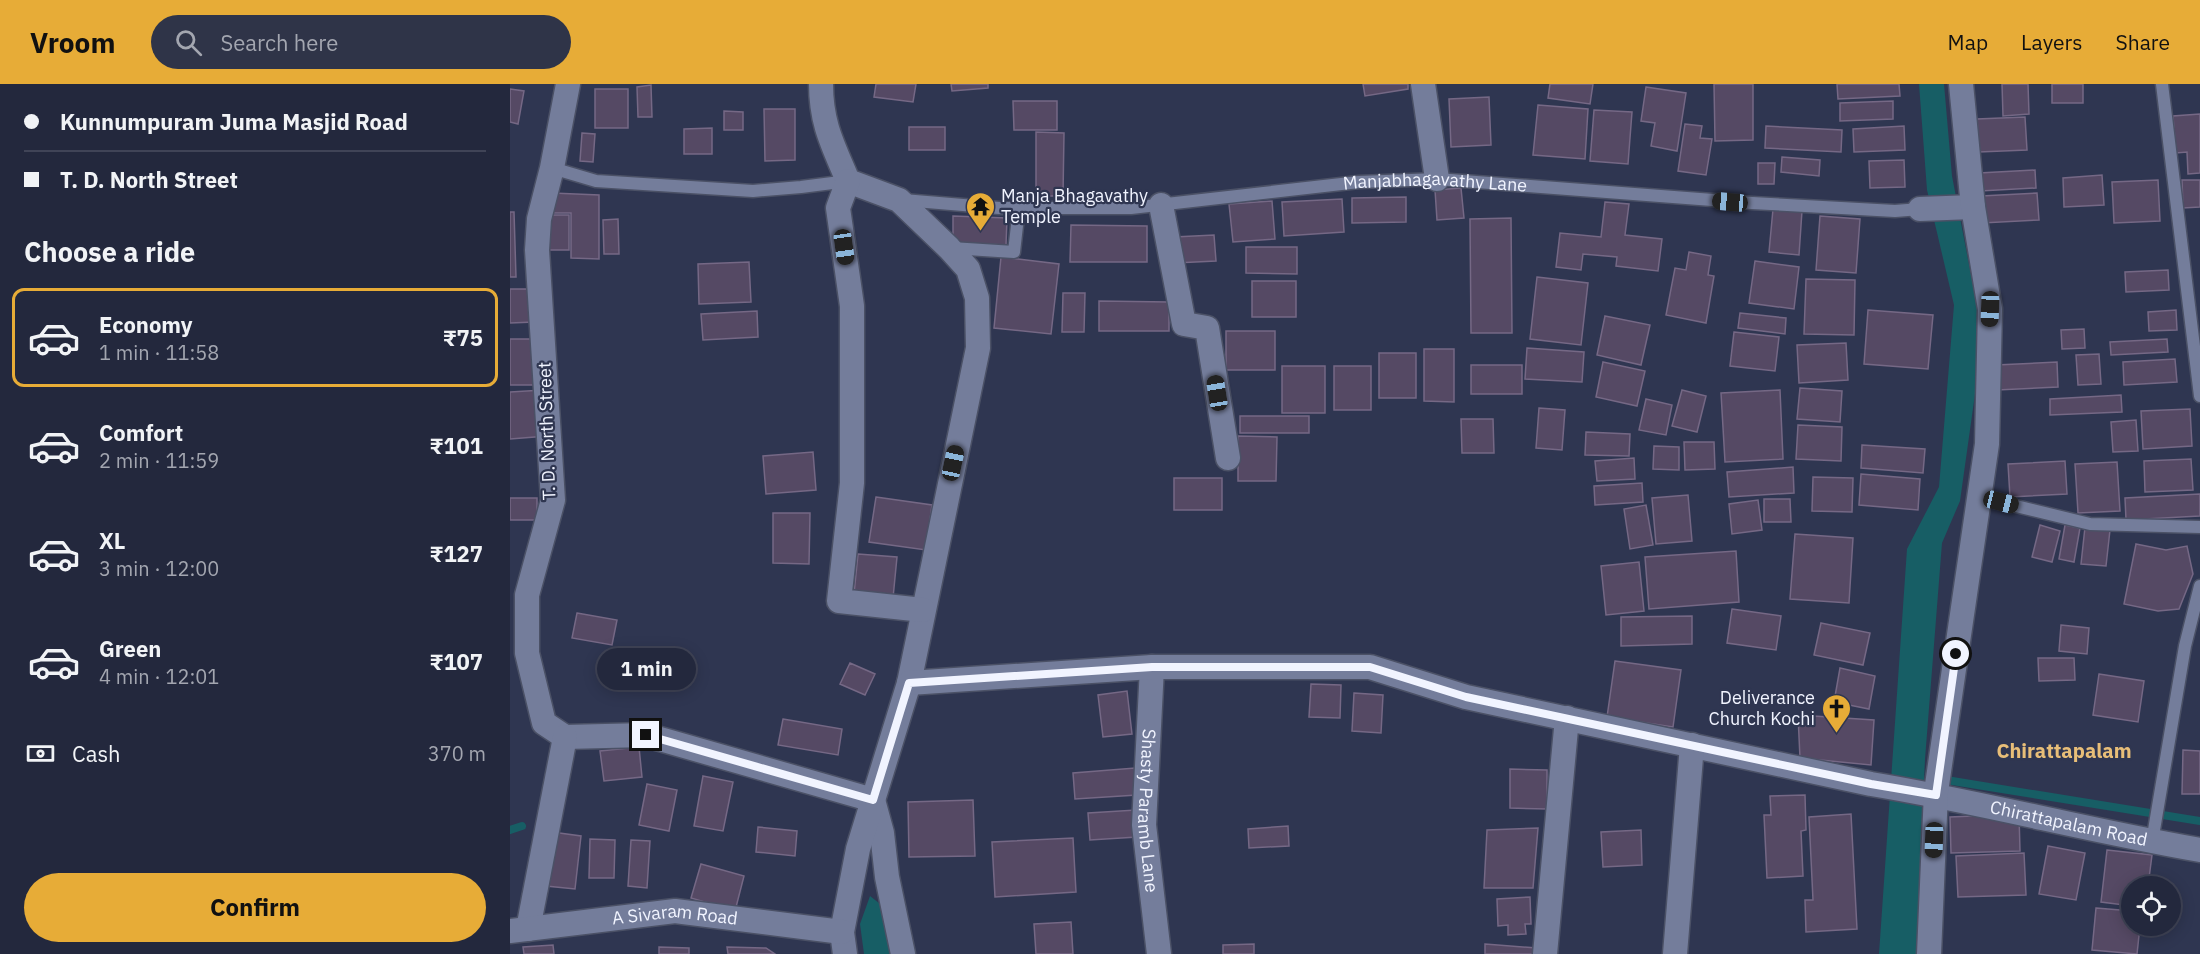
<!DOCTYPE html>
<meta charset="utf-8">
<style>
:root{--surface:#23283d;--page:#2f3448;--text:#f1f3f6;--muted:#a3a6b0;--line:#404457;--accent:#e7ac37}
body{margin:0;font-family:"IBM Plex Sans",sans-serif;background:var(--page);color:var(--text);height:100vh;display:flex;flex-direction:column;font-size:22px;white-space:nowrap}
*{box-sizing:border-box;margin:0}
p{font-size:20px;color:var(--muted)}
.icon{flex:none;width:33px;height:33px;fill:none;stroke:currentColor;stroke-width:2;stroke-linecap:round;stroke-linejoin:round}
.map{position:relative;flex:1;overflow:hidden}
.drawer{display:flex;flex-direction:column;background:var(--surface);width:510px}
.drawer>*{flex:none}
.top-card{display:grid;align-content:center;height:132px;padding:0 24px;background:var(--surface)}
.tools{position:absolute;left:1611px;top:792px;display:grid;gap:12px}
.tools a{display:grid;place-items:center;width:60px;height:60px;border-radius:50%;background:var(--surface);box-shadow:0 3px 15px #0003,0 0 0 2px var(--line);font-size:30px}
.end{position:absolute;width:27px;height:27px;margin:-14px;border:8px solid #f1f4ff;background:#111;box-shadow:0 0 0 3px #111}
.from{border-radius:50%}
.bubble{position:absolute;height:42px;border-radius:21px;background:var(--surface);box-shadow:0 3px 15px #0003,0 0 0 2px var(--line);font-size:20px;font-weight:700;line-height:42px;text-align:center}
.car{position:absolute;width:18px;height:36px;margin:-18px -9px;border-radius:8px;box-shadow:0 0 4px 2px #0007;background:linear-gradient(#222 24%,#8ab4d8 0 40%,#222 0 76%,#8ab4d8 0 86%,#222 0)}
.top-card b{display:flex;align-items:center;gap:21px;height:57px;font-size:22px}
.top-card b+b{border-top:2px solid var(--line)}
.top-card i{width:15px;height:15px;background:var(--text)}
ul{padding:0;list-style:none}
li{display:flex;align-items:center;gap:18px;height:99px;margin:0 12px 9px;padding:0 12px;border:3px solid transparent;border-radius:12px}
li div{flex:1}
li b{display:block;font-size:22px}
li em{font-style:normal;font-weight:700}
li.active{border-color:var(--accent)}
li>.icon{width:54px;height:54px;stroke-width:1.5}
h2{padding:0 24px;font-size:27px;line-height:72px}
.pay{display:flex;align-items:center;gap:15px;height:66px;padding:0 24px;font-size:22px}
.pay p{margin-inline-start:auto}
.action{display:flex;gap:12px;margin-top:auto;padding:12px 24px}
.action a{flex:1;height:69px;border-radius:36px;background:var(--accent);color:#111;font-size:24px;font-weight:700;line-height:69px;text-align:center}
header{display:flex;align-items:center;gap:36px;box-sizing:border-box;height:84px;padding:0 30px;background:var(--accent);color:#111}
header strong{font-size:28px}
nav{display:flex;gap:33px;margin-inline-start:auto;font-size:21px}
.search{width:420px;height:54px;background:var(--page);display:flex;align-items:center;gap:15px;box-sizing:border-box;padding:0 21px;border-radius:33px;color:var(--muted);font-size:22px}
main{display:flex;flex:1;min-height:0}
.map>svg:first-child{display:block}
.water{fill:#175e65}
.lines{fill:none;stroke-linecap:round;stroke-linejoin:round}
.stream{stroke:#175e65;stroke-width:8}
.building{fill:#554964;stroke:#756885;stroke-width:1.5}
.lane-casing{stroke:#4b5166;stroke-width:15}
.street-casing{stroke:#4b5166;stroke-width:27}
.lane{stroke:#747d9b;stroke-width:12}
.street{stroke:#747d9b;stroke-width:24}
.route{stroke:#f1f4ff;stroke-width:8}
.labels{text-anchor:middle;stroke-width:4.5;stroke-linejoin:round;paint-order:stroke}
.street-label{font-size:18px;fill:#f1f4ff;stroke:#2f3651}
.poi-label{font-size:18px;fill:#f1f4ff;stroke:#2f3651;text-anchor:start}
.neighbourhood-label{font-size:20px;font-weight:bold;fill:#e8be78;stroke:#2f3651}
</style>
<header>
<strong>Vroom</strong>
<div class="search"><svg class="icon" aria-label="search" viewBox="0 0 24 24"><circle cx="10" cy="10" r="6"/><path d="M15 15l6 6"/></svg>Search here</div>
<nav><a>Map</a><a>Layers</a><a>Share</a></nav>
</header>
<main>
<section class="drawer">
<div class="top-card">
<b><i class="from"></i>Kunnumpuram Juma Masjid Road</b>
<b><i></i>T. D. North Street</b>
</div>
<h2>Choose a ride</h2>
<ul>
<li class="active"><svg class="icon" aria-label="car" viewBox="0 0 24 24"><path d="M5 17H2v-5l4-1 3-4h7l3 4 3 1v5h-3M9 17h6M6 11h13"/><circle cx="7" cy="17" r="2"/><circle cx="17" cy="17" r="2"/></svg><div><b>Economy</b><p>1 min · 11:58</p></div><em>₹75</em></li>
<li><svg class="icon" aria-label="car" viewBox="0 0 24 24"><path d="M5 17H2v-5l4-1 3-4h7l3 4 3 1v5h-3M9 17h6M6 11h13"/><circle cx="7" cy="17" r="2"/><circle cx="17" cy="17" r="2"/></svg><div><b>Comfort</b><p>2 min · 11:59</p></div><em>₹101</em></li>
<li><svg class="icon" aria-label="car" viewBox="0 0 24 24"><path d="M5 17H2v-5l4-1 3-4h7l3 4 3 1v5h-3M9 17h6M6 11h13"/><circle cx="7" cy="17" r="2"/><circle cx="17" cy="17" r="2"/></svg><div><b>XL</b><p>3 min · 12:00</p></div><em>₹127</em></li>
<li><svg class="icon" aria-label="car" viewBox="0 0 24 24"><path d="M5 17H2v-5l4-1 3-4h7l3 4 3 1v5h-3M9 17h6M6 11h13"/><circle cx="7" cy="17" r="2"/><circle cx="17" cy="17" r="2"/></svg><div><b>Green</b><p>4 min · 12:01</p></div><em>₹107</em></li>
</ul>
<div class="pay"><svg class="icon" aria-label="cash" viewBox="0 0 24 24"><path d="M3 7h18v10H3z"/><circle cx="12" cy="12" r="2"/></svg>Cash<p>370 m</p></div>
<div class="action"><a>Confirm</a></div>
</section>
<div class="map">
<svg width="1690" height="870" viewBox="0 0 1690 870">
<rect width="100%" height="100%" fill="#2f3651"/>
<path class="water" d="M1409,0H1434L1442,92L1467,222L1466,303L1450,417L1432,459L1415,675L1406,870H1369L1397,465L1429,403L1444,221L1417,106Z
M360,812L379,827L386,870H354L350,840Z"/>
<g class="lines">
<path class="stream" d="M1430,695L1690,737
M0,746L12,742"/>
</g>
<path class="building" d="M366,0H406L403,18L364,13Z
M441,0H478V4L442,7Z
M853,0H898V5L855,12Z
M1040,0H1083L1080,20L1038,14Z
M1204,0H1243V56L1205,57Z
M1327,0H1389L1390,12L1328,15Z
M1492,0H1518L1519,30L1493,32Z
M1542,0H1573V19H1542Z
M141,1L142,33H128L127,3Z
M1136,3L1176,9L1167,67L1141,62L1145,39L1131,37Z
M0,5L14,7L8,40L0,38Z
M85,5H118V44H85Z
M979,13L981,61L941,63L939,15Z
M503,17H547V46H504Z
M1383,17V35L1330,37V19Z
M1028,21L1078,25L1075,75L1023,71Z
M254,25H285V76L255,77Z
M1084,26L1122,28L1118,80L1080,77Z
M214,27L233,28V46H214Z
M1690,30V89L1678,90L1677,68L1666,69L1663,32Z
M1515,33L1517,66L1469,68L1467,35Z
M1175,40L1192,42L1190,54L1202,55L1196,91L1168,87Z
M1256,42L1332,46L1331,68L1255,64Z
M1394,42L1395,66L1344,68L1343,45Z
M399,43H435V66H399Z
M202,44V70H174V45Z
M526,48L554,49L553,112H526Z
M72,49L85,50L83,78L70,77Z
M1272,73L1310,76L1309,92L1271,88Z
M1394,76L1395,103L1360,104L1359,77Z
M1248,79H1265L1264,100H1248Z
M1525,86L1526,104L1470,107L1469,89Z
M1592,91L1594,121L1554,123L1553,94Z
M1648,96L1650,137L1604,139L1602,98Z
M1672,96H1690V123L1673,124Z
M951,104L954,134L927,136L925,106Z
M42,109L89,111V175L61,174V129H42Z
M1527,109L1529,136L1472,139L1471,112Z
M896,113V138L842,139V114Z
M832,115L834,148L774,152L772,118Z
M762,117L765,155L723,158L719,120Z
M1095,118L1119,120L1115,151L1152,155L1148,187L1106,182L1107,173L1073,170L1071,186L1046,183L1050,149L1091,153Z
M1263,125L1292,127L1289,171L1259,168Z
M0,128H4L6,193H0Z
M37,131H59V166H37Z
M443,132L497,134L496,161L443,159Z
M1310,132L1350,135L1346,189L1306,186Z
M1001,134L1002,249H961L960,135Z
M108,135L109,170H94L93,136Z
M561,141L637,142V178H560Z
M704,151L706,177L665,179L664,153Z
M736,163H787V190L736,189Z
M1179,168L1201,172L1198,191L1204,192L1196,239L1156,231L1165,184L1176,186Z
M491,173L549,180L541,250L484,244Z
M1245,177L1289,183L1284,225L1239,219Z
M239,178L241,218L189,220L188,180Z
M1658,186L1659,206L1616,208L1615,188Z
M1027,193L1078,199L1071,261L1020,255Z
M1296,195L1345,196L1344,251L1294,250Z
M742,197H786V233H742Z
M0,205H23L24,238L0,239Z
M553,209H575L574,248H552Z
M589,217L659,218V247H589Z
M1358,226L1423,231L1418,285L1354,280Z
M1666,226L1667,246L1639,247L1638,228Z
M247,227L248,253L193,256L191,230Z
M1230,229L1276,234L1275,250L1228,244Z
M1095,232L1140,241L1131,281L1087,271Z
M1574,245L1575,264L1552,265L1551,246Z
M716,247H765V286H716Z
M1224,248L1269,253L1265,287L1220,282Z
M0,255H25L26,301H0Z
M1657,255L1658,268L1601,271L1600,258Z
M1336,259L1338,296L1289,299L1287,261Z
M1017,264L1074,268L1072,298L1015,295Z
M914,265H944V318L914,317Z
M869,269H906V314H869Z
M1589,270L1591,300L1568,301L1566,271Z
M1665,275L1667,298L1614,301L1613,278Z
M1093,278L1135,287L1127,322L1086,313Z
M1547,278L1548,303L1487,306L1486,281Z
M961,281H1012V310H961Z
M772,282H815V329H772Z
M824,282H861V326H824Z
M1290,304L1332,307L1330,338L1287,335Z
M33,306L37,352L0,355V308Z
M1172,306L1196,312L1187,348L1162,342Z
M1270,306L1273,375L1215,378L1211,309Z
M1611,311L1612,328L1540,331V315Z
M1136,315L1162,321L1156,351L1129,346Z
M1029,324L1055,326L1052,366L1026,364Z
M1680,325L1682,362L1633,365L1631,327Z
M730,332H799V349H730Z
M951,335H983L984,369H952Z
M1626,336L1628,367L1603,368L1601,338Z
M1288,341L1332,343L1331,377L1286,375Z
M1076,348L1120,350L1119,372L1075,371Z
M728,352L767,353L766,397H728Z
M1174,358H1204L1205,385L1175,386Z
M1352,361L1415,365L1413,389L1351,384Z
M1144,362L1169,363V386L1143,385Z
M303,368L306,406L256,410L253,372Z
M1124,374L1125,395L1087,397L1085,377Z
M1681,375L1683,406L1635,408L1634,377Z
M1555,377L1557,410L1500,413L1498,380Z
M1607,378L1610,427L1568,429L1565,380Z
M1283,383L1284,409L1219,413L1217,388Z
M1351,390L1410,395L1408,426L1349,421Z
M1303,393L1343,394L1342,428L1302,427Z
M664,394H712V426H664Z
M1132,399L1133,418L1085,421L1084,402Z
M1690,410V432L1616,436L1615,414Z
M1178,411L1182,457L1146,460L1142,414Z
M366,413L422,421L416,466L359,458Z
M0,414H27V436H0Z
M1254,415H1280L1281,438H1254Z
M1248,416L1252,446L1222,450L1219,420Z
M1136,421L1143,461L1120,465L1114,425Z
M263,429H300L299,480L263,479Z
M1530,441L1550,447L1542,478L1522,473Z
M1555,441L1570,444L1564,478L1549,475Z
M1575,443L1600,446L1596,482L1571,480Z
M1285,450L1343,454L1339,519L1280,515Z
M1626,460L1656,466L1677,462L1683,490L1669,525L1648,527L1614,520Z
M1226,467L1229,518L1139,525L1135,473Z
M348,470L387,473L383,514L344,510Z
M1129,478L1134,527L1096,531L1091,482Z
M1222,525L1271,532L1266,566L1217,559Z
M67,529L107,536L102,561L62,554Z
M1182,532V560L1111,562V533Z
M1311,539L1360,549L1353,581L1304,571Z
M1551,541L1579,544L1577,570L1549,567Z
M1528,574H1564L1565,596L1529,597Z
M1105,577L1171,586L1163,643L1097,633Z
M340,579L365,590L355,611L330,600Z
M1330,584L1365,592L1359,625L1324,618Z
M1589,590L1634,597L1628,638L1583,631Z
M801,600L831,601L830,634L799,633Z
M617,607L622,650L593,653L588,611Z
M844,609L873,611L871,649L842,647Z
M1288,631L1364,636L1361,681L1290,674Z
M273,635L332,645L328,671L268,661Z
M129,663L132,693L94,697L90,667Z
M1673,666L1690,667V710H1672Z
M625,684L627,711L565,715L563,689Z
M1000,685L1037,686V725L1000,724Z
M193,692L223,698L213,747L184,742Z
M137,700L167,706L159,747L129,741Z
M1295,711L1296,746L1291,747L1293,792L1257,794L1254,731H1261L1260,712Z
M463,716L465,772L399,773L398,718Z
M626,726L627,753L580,756L578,729Z
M1341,730L1347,845L1296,848L1295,816H1303L1299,733Z
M1509,730L1510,767L1441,769L1440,733Z
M778,742L779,762L739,764L738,745Z
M248,743L287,747L285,772L246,768Z
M1028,744L1023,804H974L977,746Z
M1131,746L1132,781L1093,783L1091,748Z
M42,748L71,752L65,805L36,802Z
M563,754L566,808L485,813L482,758Z
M80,755L105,756L104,794H79Z
M121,756L140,757L137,804L118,802Z
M1538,762L1575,769L1566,816L1529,810Z
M1597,766L1642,771L1638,802H1622V822L1591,818Z
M1514,769L1516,811L1448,813L1446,772Z
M191,780L234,792L225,827L181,814Z
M1020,813L1021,840H1015L1016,850L998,851V841L988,842L987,815Z
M1586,824L1622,827V842H1630L1627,870L1582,866Z
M561,838L563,870H526L524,840Z
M744,860V870H713V861Z
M975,860L1027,864V870H975Z
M43,861L44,870H14L13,863Z
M149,863L179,864V870H149Z
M217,863L256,864L265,870H218Z"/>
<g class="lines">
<defs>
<g id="lane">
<path d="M1652,0L1690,312"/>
<path d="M42,84L86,97L243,107L291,103L338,97"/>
<path id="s1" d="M393,116L489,124H621L849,98L927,95L1242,119L1385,127L1410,125"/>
<path d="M441,164L504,168L509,124"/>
<path d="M1469,413L1580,440L1690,443"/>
<path d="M1642,758L1675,562L1690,502"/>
</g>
<g id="street">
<path d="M58,0L42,84L29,135L27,166L43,416L17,511V569L34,639L55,653L136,651L363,716L372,749L377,793L393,870"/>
<path d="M311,0C311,40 323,61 338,97L389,116L439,164L458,185L467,214L468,264L399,599L348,765L332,848L335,870"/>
<path d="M913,0L927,95"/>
<path d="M338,97L328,124L342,222V399L329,517L413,526"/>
<path d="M651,121L674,240L697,244L718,374"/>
<path d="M1410,125L1463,123"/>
<path id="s2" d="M642,583L634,741L649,870"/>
<path id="s3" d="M399,599L642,583H860L956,613L1361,700C1471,718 1580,747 1690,766"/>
<path d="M18,845L55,653"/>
<path id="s4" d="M0,847L165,827L332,848"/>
<path d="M1035,870L1057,634"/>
<path d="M1165,870L1182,661"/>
<path d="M1419,870L1426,708L1477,360L1480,225L1463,123L1451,0"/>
</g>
</defs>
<use href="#lane" class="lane-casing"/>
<use href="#street" class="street-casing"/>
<use href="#lane" class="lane"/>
<use href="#street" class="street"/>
</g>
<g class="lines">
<path class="route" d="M136,651L363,716L399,599L642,583H860L956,613L1361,700L1426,711L1446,570"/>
</g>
<defs>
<symbol id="temple-pin" viewBox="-11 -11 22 30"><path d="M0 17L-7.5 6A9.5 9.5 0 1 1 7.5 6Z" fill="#e7ac37" stroke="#2f3651"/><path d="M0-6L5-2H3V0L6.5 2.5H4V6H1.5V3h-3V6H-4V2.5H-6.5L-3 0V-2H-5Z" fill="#111"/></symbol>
<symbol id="church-pin" viewBox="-11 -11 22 30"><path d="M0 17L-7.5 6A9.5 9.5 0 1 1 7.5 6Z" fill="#e7ac37" stroke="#2f3651"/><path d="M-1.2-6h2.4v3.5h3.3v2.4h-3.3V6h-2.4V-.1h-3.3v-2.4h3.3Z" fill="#111"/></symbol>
</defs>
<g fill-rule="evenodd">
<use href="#temple-pin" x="454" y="106" width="33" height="45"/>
<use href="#church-pin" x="1310" y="608" width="33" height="45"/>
</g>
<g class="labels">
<g class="street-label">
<text dy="6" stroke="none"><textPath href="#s1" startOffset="534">Manjabhagavathy Lane</textPath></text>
<text transform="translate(37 347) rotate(-92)" y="6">T. D. North Street</text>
<text dy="6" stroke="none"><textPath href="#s2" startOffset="144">Shasty Paramb Lane</textPath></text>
<text dy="6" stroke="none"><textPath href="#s3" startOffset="1178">Chirattapalam Road</textPath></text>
<text dy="6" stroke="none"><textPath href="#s4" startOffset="166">A Sivaram Road</textPath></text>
</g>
<g class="poi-label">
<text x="491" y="118">Manja Bhagavathy<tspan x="491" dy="21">Temple</tspan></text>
<text x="1305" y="620" text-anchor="end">Deliverance<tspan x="1305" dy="21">Church Kochi</tspan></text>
</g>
<g class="neighbourhood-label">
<text x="1554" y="674">Chirattapalam</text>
</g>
</g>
</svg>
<div class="tools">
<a><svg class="icon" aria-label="locate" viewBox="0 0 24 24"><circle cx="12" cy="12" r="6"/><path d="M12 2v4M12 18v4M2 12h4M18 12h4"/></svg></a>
</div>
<i class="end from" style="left:1446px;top:570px"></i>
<i class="end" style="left:136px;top:651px"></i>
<div class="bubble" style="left:87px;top:564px;width:99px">1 min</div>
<i class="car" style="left:1220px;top:118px;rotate:275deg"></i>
<i class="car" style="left:334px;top:163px;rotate:172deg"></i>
<i class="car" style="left:1480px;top:225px;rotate:182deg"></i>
<i class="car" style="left:707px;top:309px;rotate:351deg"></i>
<i class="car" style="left:443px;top:379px;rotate:12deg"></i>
<i class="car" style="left:1491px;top:418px;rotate:104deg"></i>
<i class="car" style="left:1424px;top:756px;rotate:182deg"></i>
</div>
</main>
